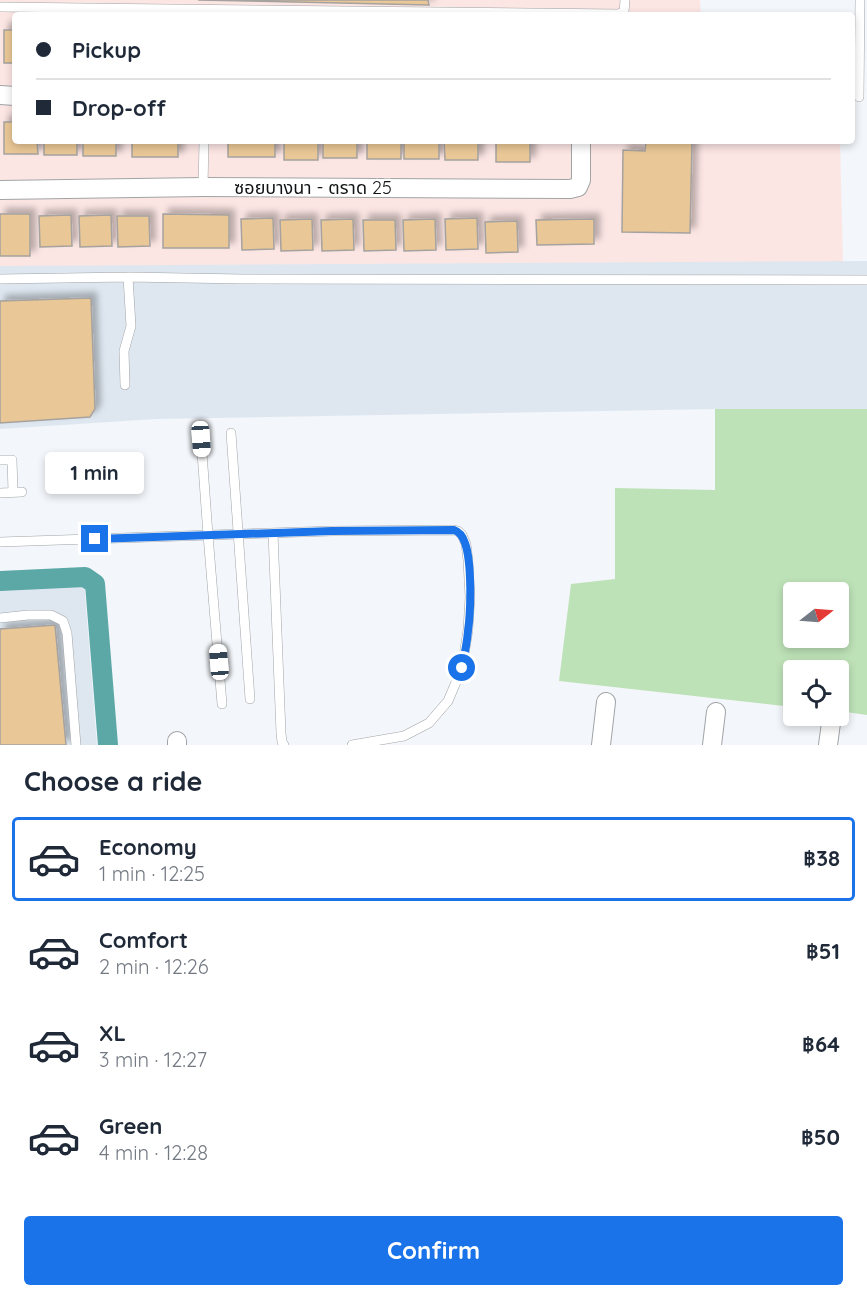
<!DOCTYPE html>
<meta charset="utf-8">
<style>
:root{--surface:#fff;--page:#f2f2f3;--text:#1f2937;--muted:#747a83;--line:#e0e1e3;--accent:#1a73e8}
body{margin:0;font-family:Quicksand,"Noto Sans Thai",sans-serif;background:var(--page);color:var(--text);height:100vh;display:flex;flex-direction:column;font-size:22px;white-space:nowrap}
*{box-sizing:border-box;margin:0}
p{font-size:20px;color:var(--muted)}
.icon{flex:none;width:33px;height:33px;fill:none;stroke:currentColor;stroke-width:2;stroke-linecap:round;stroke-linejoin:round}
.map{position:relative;height:745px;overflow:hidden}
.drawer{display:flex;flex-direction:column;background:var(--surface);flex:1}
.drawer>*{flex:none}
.hud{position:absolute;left:12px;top:12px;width:843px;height:132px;border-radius:6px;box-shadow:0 3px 9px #0003;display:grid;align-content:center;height:132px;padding:0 24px;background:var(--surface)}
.needle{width:39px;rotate:73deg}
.tools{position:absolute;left:783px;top:582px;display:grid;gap:12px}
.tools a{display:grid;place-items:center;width:66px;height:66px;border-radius:6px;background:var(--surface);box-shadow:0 3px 9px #0003;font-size:30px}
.end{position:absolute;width:27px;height:27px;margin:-14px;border:8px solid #1a73e8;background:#fff;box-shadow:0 0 0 3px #fff}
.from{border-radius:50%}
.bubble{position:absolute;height:42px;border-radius:6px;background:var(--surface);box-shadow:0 3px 9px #0003;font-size:20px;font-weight:700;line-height:42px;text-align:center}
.car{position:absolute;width:18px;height:36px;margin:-18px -9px;border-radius:8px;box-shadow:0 0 4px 2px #0007;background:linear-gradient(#fff 24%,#345 0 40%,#fff 0 76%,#345 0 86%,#fff 0)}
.hud b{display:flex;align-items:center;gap:21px;height:57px;font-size:22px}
.hud b+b{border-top:2px solid var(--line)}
.hud i{width:15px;height:15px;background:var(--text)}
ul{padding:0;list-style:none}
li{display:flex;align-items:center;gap:18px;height:84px;margin:0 12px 9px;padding:0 12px;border:3px solid transparent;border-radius:6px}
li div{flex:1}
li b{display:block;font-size:22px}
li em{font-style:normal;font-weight:700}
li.selected{border-color:var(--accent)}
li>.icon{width:54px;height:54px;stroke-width:1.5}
h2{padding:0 24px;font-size:27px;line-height:72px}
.cta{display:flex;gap:12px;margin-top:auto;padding:12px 24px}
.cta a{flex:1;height:69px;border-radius:6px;background:var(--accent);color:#fff;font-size:24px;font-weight:700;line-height:69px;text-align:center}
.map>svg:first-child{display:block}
.commercial{fill:#fce6e4}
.built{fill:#dee7f0}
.green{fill:#bee2b8;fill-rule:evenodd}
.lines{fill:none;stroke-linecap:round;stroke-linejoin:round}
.canal{stroke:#5ca8a7;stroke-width:20}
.building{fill:#eac796;stroke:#a5a29f;stroke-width:1.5;filter:url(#shadow)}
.service-casing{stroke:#a1a4a7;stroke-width:10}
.minor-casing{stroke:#a1a4a7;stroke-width:20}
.service{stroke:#fff;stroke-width:9}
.minor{stroke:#fff;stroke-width:18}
.route{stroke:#1a73e8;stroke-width:8}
.labels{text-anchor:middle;stroke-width:4.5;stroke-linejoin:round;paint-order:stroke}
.street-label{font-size:18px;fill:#121315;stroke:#fff}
</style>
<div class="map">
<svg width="867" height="745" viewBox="0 0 867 745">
<defs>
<filter id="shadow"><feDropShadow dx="5.5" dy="-5.5" stdDeviation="3" flood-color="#0004"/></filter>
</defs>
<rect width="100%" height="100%" fill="#f3f6fa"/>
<path class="commercial" d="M0,0H198L428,5V0H700L701,15H15V141H840L843,262L0,270Z"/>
<path class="built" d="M867,261V409H715L156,419L0,429V266Z
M84,581L97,745H0V587Z"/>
<path class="green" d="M715,409H867V715L839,711L838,670H794L793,707L559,681L571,584L615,579V488L715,490ZM794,592H838V638H794Z"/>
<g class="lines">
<path class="canal" d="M0,581L85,577L95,584L108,745"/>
</g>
<path class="building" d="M198,0H428L429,5Z
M4,30H15V63H4Z
M4,122H15V141H37L38,154H4Z
M44,141H77V155H44Z
M83,141H116V156H83Z
M132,141H178V157H132Z
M228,141H275V157H228Z
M284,141H318V160H284Z
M323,141H357V158H323Z
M367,141H401V159H367Z
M404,141H439V159H404Z
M444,141H478V160H445Z
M496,141H530V162H496Z
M646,141H692L690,233L622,232L623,150L645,151Z
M0,214H30V256H0Z
M163,214L229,215V248H163Z
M71,215L72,246L40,247L39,216Z
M111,215L112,246L80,247L79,216Z
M117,216H149L150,246L118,247Z
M273,218L274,249L242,250L241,219Z
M477,218L478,249L446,250L445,219Z
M312,219L313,250L281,251L280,220Z
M353,219L354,250L322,251L321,220Z
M435,219L436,250L404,251L403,220Z
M594,219V244L537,245L536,220Z
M363,220H395L396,250L364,251Z
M517,221L518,252L486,253L485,222Z
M91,298L95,409L90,417L0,423V301Z
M55,625L66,745H0V629Z"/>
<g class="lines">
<defs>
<path id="service" d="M0,7L618,14L624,12L625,0
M859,97L860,0
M203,187L204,141
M0,279L128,277L242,279L867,280
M125,385L124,351L131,326L128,277
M231,433L250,699
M201,439L208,535L222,704
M0,460H12L13,492
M0,493L22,492
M273,533L281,733L282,742L284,745
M0,542L332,531L454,530L458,531L462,535L466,544L468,560L470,597L468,630L462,668L448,701L429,723L404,736L352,745
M0,618L28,615H51L63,621L67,633L76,745"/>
<path id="minor" d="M0,95L15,96
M0,190L203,187L570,189L578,187L581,180V141
M177,741V745
M601,745L606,702
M712,745L716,712
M828,745L831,723"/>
</defs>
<use href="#service" class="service-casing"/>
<use href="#minor" class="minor-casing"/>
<use href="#service" class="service"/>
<use href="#minor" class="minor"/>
</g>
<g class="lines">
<path class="route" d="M95,539L332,531L454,530C460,532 463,537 465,543C472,563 471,610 468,631C467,644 464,656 462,668"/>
</g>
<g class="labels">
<g class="street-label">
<text x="313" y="194">ซอยบางนา - ตราด 25</text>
</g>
</g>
</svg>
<div class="tools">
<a><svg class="needle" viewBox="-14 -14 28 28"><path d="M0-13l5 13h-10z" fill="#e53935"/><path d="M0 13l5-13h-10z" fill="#747a83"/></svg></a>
<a><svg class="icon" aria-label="locate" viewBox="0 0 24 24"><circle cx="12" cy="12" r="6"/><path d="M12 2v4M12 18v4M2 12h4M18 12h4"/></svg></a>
</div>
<i class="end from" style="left:462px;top:668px"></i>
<i class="end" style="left:95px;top:539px"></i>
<div class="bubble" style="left:45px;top:452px;width:99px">1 min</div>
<i class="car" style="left:201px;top:439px;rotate:176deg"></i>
<i class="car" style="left:219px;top:662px;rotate:355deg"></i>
<div class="hud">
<b><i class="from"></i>Pickup</b>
<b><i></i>Drop-off</b>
</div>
</div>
<section class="drawer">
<h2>Choose a ride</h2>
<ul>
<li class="selected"><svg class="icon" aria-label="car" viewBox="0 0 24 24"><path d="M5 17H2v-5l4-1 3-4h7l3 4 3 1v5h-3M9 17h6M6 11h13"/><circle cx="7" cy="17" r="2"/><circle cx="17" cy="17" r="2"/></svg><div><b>Economy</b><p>1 min · 12:25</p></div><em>฿38</em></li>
<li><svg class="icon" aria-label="car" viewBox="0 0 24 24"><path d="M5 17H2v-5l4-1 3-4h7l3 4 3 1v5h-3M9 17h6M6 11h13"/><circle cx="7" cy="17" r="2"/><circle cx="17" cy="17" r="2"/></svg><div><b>Comfort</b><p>2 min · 12:26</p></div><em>฿51</em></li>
<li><svg class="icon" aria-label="car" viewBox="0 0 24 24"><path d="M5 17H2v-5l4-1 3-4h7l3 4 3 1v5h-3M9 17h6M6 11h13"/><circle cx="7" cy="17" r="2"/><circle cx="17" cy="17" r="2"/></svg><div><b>XL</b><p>3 min · 12:27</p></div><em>฿64</em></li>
<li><svg class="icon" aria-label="car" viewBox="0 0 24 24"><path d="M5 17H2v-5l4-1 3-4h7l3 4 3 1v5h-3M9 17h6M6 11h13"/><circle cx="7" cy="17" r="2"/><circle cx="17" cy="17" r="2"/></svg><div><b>Green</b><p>4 min · 12:28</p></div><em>฿50</em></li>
</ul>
<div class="cta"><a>Confirm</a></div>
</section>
